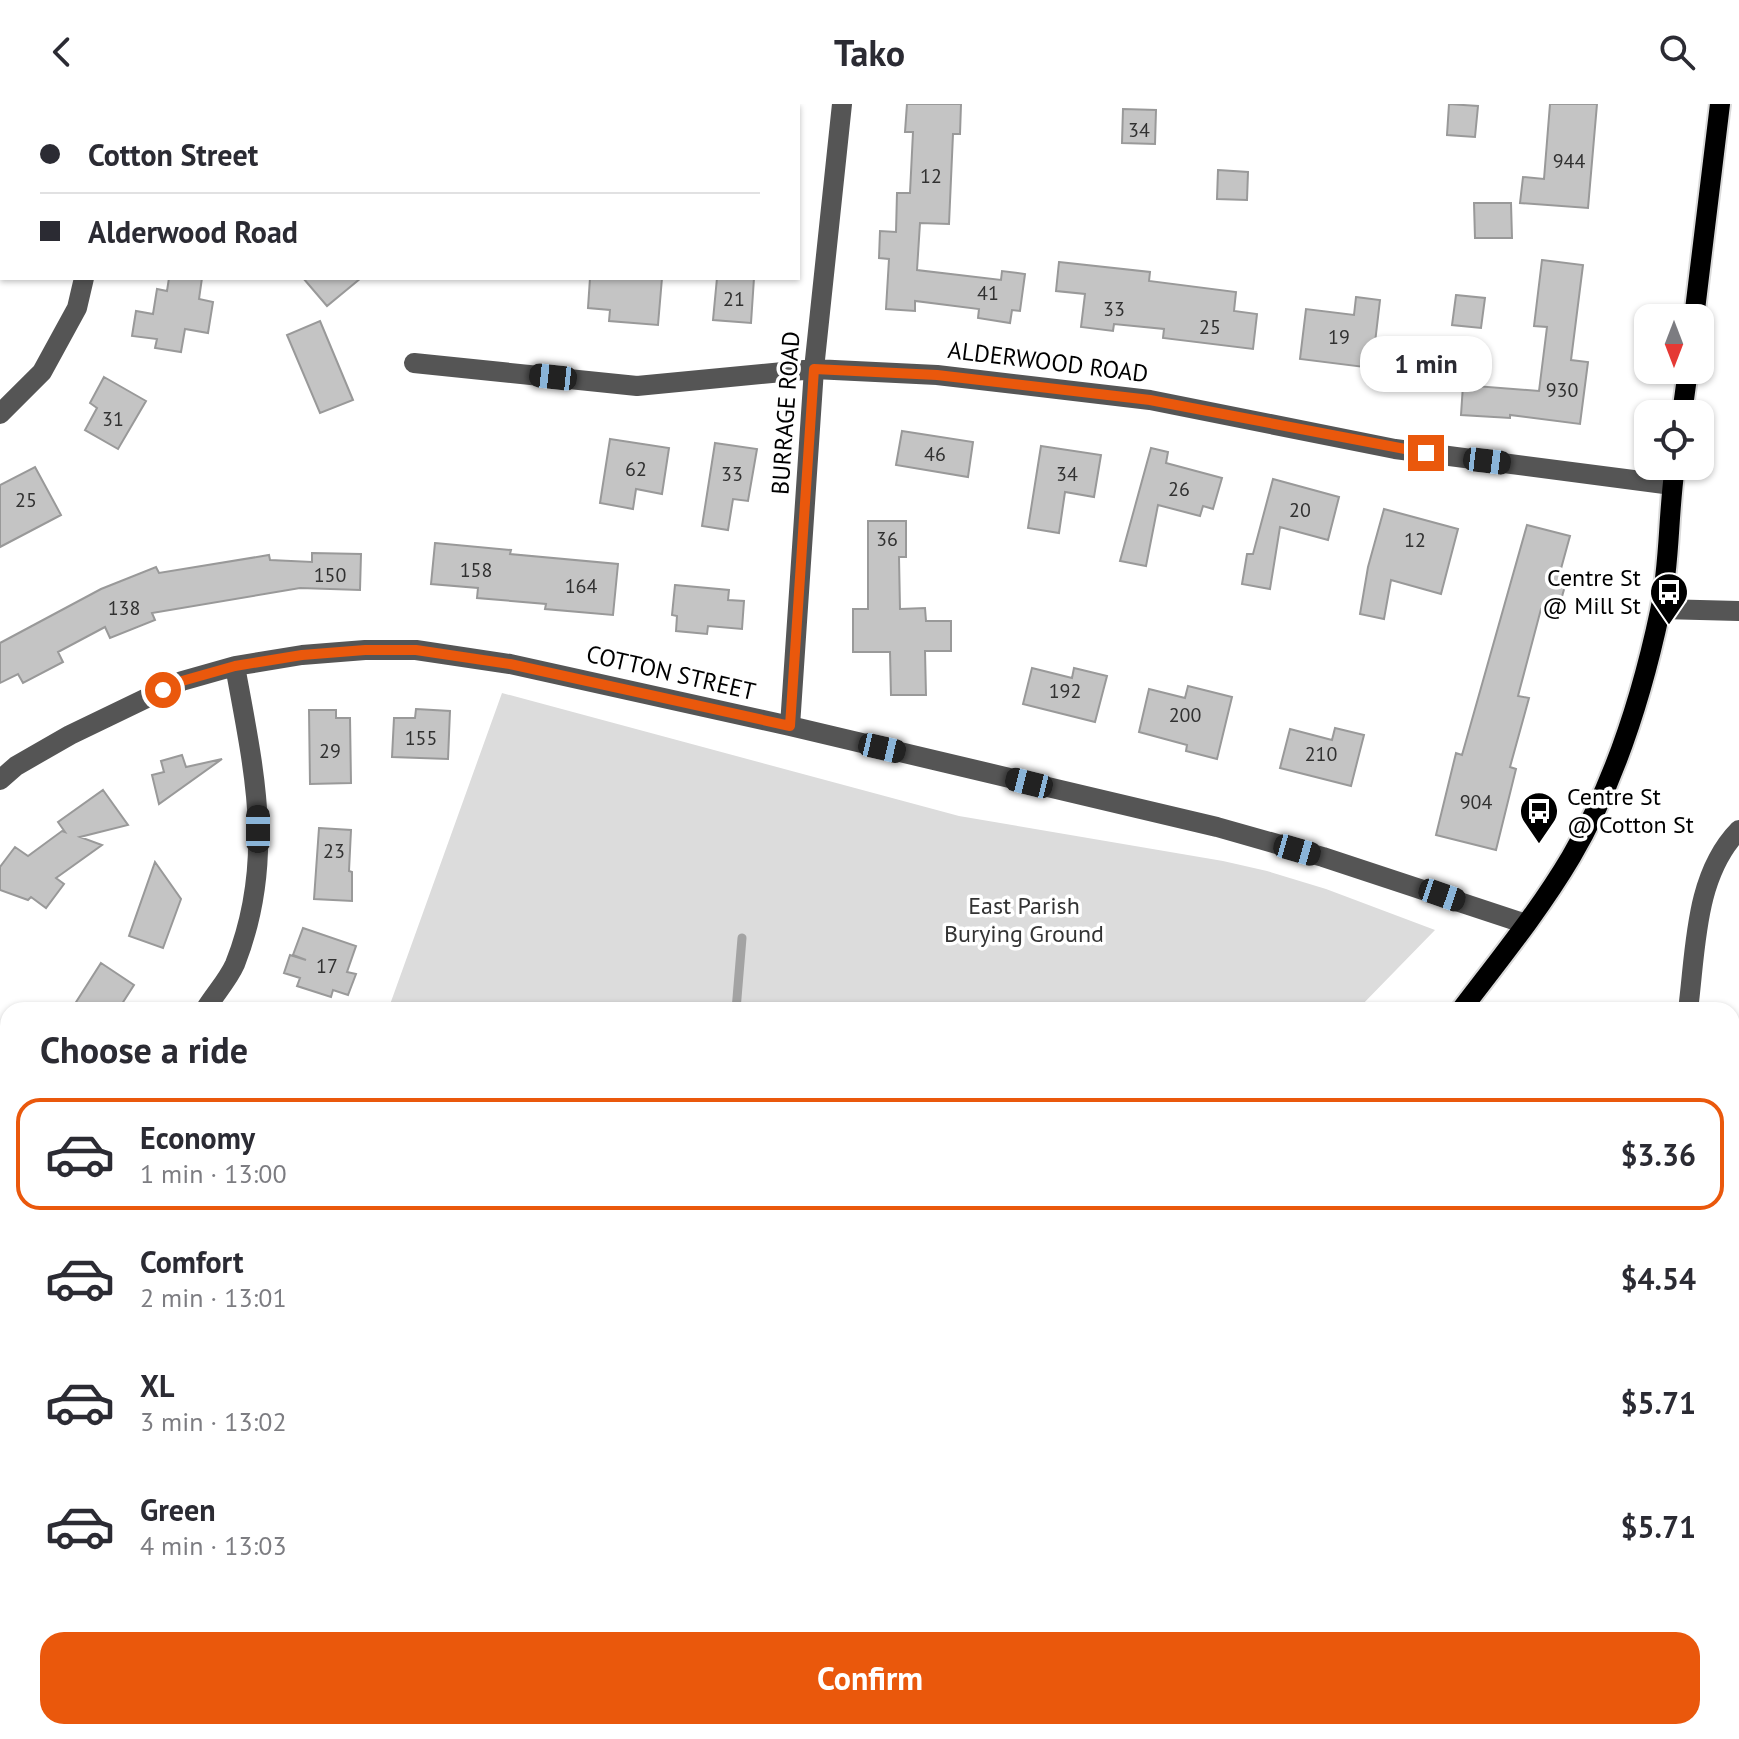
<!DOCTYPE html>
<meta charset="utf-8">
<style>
:root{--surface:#fff;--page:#f2f2f3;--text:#2b2b33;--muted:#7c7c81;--line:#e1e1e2;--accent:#ea580c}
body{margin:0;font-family:"PT Sans",sans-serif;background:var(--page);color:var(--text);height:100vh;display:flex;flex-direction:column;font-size:30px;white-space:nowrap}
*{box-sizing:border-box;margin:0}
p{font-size:26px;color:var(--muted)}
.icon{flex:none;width:44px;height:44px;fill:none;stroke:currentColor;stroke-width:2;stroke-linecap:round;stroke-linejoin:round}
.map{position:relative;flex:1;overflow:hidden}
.sheet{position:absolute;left:0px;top:898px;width:1740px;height:738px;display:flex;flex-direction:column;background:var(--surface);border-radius:24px 24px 0 0;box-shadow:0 2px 6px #0004}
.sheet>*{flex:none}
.banner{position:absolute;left:0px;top:0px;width:800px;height:176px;box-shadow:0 2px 6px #0004;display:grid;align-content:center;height:176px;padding:0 40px;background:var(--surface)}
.needle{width:52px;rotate:180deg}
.controls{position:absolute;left:1634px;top:200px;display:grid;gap:16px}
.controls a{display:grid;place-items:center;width:80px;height:80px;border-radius:16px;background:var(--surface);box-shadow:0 2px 6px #0004;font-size:40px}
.end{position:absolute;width:36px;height:36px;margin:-18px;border:10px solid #ea580c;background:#fff;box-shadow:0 0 0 4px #fff}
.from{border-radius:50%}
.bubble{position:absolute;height:56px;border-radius:24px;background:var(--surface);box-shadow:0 2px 6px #0004;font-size:26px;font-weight:600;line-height:56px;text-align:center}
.car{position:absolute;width:24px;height:48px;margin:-24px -12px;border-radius:10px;box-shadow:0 0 6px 2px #0007;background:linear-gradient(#222 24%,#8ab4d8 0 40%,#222 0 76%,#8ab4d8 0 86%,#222 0)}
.banner b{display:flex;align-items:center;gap:28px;height:76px;font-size:30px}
.banner b+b{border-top:2px solid var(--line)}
.banner i{width:20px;height:20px;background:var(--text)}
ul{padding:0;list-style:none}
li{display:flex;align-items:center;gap:24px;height:112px;margin:0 16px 12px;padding:0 24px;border:4px solid transparent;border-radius:24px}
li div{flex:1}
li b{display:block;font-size:30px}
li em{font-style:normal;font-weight:600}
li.selected{border-color:var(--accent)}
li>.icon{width:72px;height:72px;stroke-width:1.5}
h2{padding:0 40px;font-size:36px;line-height:96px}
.primary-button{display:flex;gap:16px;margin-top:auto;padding:16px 40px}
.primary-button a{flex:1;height:92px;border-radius:24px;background:var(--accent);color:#fff;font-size:32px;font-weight:600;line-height:92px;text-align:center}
header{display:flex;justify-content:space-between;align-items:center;height:104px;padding:0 40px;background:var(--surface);font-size:36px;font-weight:600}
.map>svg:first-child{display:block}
.green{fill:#dcdcdc}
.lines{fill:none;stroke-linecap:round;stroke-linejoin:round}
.stream{stroke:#a3a3a3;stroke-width:9}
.building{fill:#c4c4c4;stroke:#999;stroke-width:2}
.major-casing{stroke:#dbdbdb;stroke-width:24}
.path{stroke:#777;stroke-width:5;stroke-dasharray:2 4;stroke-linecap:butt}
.minor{stroke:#555;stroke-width:20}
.major{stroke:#000;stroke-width:20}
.route{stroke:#ea580c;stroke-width:10}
.labels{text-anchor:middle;stroke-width:7;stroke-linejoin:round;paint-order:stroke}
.number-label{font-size:20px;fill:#313131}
.street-label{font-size:24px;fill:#000;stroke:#fff}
.poi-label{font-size:24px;fill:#000;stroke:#fff;text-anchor:end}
.park-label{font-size:24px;fill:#333;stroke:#fff}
</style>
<header><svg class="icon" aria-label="back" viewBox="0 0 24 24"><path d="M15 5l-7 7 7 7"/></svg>Tako<svg class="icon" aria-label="search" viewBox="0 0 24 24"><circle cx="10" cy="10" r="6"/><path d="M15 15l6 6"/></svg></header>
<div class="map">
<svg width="1739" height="1635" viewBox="0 0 1739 1635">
<rect width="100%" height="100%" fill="#fff"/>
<path class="green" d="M502,589L959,712L1223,757L1267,767L1326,785L1435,826L1357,906H388Z
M129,1628H553L537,1635H126Z
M573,1628H708L711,1635H558Z
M749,1628H978L975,1635H728Z"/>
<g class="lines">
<path class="stream" d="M736,906L742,834
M793,1628L795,1635"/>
</g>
<path class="building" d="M907,0H961L960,30H953L949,120L920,119L917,166L1001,176L1002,167L1025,170L1020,207L1012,206L1010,219L978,214L979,205L915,197V207L886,205L889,155L879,154L880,127L896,128L897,89H910L913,28H905Z
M1449,0L1478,2L1475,33L1447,31Z
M1550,0H1597L1588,104L1520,99L1523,73L1544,75Z
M1123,5L1156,6L1155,40L1122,39Z
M1218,66L1248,68L1247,96L1217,95Z
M1474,99H1511L1512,134H1475Z
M1542,156L1583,161L1571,256L1588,258L1580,320L1510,311V314L1461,311L1463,281L1539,287L1547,223L1534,222Z
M1059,158L1150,168L1149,177L1236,188L1234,207L1257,210L1253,245L1163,234L1164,225L1114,220L1113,227L1081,223L1085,190L1056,187Z
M169,174H202L199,195L213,198L208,229L185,225L181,248L155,244L157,235L132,232L136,207L153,210L157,185L167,187Z
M303,174H361L327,202Z
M590,174H662L658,221L609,217L610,206L588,204Z
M717,174H754L751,219L713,216Z
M1456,191L1485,194L1481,224L1452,221Z
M1356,193L1380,196L1372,264L1300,255L1306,205L1354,211Z
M320,217L353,296L320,309L287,231Z
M104,273L146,297L118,345L85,326L97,304L90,299Z
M902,327L973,338L968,373L896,361Z
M610,335L669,344L662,390L636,385L633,405L600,399Z
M715,339L757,345L748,397L733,395L728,426L702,422Z
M1041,342L1101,351L1094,393L1065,388L1059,429L1028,424Z
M1151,344L1168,348L1166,359L1222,374L1213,405L1203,402L1200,412L1158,401L1146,462L1120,457Z
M35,363L61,411L0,443V381Z
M1273,375L1339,393L1328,436L1280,423L1270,485L1242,480L1247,450H1253Z
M1384,405L1458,425L1441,490L1391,476L1384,515L1360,510L1368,463Z
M868,417H906V453H899L900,505L925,504L926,517H951V547H925L926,591H891L890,548H853V505H868Z
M1527,421L1570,432L1559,472L1567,475L1557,510L1541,505L1518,592L1529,594L1510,663L1516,665L1496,746L1436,731L1456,649L1462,651Z
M435,439L511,446L510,450L618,460L613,511L545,505L546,500L477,494L478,484L431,480Z
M312,449L361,450L360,486L300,484L152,509L155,516L110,534L105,523L58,548L63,558L23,579L18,570L0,579V539L101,485L156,463L159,469L269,451L270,456L312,458Z
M675,481L729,486L728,496L744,497L742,525L708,522L707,530L676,527L677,512L672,511Z
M1032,564L1072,574L1074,564L1107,572L1095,618L1023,600Z
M1188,582L1232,593L1217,655L1186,647L1187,641L1139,628L1149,585L1185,594Z
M416,605L450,607L448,655L392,653L394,614H415Z
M309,606H336V614H350L351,679L310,680Z
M1335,624L1364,631L1351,682L1280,664L1290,625L1332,636Z
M182,651L186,663L222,655L159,700L152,671L164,668L161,657Z
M103,686L128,721L80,733L102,741L56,774L64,780L46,804L31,793L28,796L0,786V763L15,743L28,752L62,727L65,728L58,718Z
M319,724L351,726L349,767L352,768V797L314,795Z
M155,758L181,795L163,844L129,832Z
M303,824L356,842L347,868L356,870L348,891L333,886L331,893L297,882L300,874L284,869L290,851L306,856L293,851Z
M101,859L134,881L118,906H71Z"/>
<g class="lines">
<defs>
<path id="major" d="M1694,214L1720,0
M1682,310L1688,266
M1461,906C1499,856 1539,807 1571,753C1615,678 1642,592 1660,507C1670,460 1668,410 1675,362
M1013,1635L1016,1628"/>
</defs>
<use href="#major" class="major-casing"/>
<path class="path" d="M250,2L256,0
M1732,1115L1739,1122
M1732,1164L1739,1162
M1738,1461L1739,1459
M1547,1635L1565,1628
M1681,1635L1683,1628"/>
<path class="minor" d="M84,0V2
M414,259L637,282L814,265L937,271L1150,296L1395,345L1672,381
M0,310L42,268L77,204L84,174
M1661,505L1739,507
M790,622L814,265L842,0
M0,676L16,662L70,631L182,577L235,562L302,551L365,546H416L510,560L790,622L1217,723L1323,753L1526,820
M205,906C214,891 228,876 235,860C276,756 254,667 235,562
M1688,906C1696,846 1694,772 1739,726
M0,1067L8,1070
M1732,1217L1739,1221
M0,1447L8,1449
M1732,1582L1739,1558
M1717,1635L1719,1628"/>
<use href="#major" class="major"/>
</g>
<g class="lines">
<path class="route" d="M163,586L182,577L235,562L302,551L365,546H416L510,560L790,622L814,265L937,271L1150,296L1426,349"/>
</g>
<defs>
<symbol id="bus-pin" viewBox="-11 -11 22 30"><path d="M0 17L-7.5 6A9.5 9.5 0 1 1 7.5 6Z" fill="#000" stroke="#fff"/><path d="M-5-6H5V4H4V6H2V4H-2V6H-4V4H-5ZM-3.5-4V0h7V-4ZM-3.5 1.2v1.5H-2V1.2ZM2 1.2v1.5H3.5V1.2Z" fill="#fff"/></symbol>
</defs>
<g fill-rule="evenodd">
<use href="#bus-pin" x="1647" y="466" width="44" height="60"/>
<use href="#bus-pin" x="1517" y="685" width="44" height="60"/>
</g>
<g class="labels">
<g class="number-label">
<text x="1139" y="33">34</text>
<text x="1569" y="64">944</text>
<text x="931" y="79">12</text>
<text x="988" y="196">41</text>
<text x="734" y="202">21</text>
<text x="1114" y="212">33</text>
<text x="1210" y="230">25</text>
<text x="1339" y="240">19</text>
<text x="1562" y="293">930</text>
<text x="113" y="322">31</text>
<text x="935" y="357">46</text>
<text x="636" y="372">62</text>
<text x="732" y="377">33</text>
<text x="1067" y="377">34</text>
<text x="1179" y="392">26</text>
<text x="26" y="403">25</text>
<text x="1300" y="413">20</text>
<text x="887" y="442">36</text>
<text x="1415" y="443">12</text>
<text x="476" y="473">158</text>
<text x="330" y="478">150</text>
<text x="581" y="489">164</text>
<text x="124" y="511">138</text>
<text x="1065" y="594">192</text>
<text x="1185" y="618">200</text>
<text x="421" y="641">155</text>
<text x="330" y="654">29</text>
<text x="1321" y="657">210</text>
<text x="1476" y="705">904</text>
<text x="334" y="754">23</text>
<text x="327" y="869">17</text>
</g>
<g class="street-label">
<text transform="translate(1048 258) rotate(7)" y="8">ALDERWOOD ROAD</text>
<text transform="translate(786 309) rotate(-86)" y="8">BURRAGE ROAD</text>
<text transform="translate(671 569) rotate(13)" y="8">COTTON STREET</text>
</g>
<g class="poi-label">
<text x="1641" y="482">Centre St<tspan x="1641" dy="28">@ Mill St</tspan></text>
<text x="1567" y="701" text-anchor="start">Centre St<tspan x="1567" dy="28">@ Cotton St</tspan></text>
</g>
<g class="park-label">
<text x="1024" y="810">East Parish<tspan x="1024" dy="28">Burying Ground</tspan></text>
</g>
</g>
</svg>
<div class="controls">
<a><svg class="needle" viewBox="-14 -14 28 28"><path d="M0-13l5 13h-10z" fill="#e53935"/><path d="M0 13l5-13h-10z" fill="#7c7c81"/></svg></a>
<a><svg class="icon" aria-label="locate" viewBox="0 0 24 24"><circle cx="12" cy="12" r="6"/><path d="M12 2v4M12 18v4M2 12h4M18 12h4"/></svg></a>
</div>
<i class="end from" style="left:163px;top:586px"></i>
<i class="end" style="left:1426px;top:349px"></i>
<div class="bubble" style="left:1360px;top:232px;width:132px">1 min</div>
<i class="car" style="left:553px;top:273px;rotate:276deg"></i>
<i class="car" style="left:1487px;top:357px;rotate:97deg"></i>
<i class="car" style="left:882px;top:644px;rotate:103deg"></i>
<i class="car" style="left:1029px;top:679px;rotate:284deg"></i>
<i class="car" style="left:258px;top:725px;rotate:0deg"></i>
<i class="car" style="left:1297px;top:746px;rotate:106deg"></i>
<i class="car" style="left:1442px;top:791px;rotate:109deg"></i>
<div class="banner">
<b><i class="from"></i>Cotton Street</b>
<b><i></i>Alderwood Road</b>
</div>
<section class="sheet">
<h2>Choose a ride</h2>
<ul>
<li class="selected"><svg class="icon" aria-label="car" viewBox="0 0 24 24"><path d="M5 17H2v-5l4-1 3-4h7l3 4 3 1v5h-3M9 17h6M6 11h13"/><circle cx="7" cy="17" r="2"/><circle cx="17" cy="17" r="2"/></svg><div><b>Economy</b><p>1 min · 13:00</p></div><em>$3.36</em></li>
<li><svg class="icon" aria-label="car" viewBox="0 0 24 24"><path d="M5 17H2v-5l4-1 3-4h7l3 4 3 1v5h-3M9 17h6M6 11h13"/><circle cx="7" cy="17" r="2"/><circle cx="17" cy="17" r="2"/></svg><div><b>Comfort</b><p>2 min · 13:01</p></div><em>$4.54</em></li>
<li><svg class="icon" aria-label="car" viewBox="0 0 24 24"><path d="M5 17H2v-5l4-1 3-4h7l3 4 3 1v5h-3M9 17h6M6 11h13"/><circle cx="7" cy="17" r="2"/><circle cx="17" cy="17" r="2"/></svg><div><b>XL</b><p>3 min · 13:02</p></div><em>$5.71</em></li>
<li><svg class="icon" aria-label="car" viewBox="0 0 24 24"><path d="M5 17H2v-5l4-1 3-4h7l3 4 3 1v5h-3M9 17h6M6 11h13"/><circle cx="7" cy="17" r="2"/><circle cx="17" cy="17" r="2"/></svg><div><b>Green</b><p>4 min · 13:03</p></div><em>$5.71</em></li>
</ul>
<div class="primary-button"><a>Confirm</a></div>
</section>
</div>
